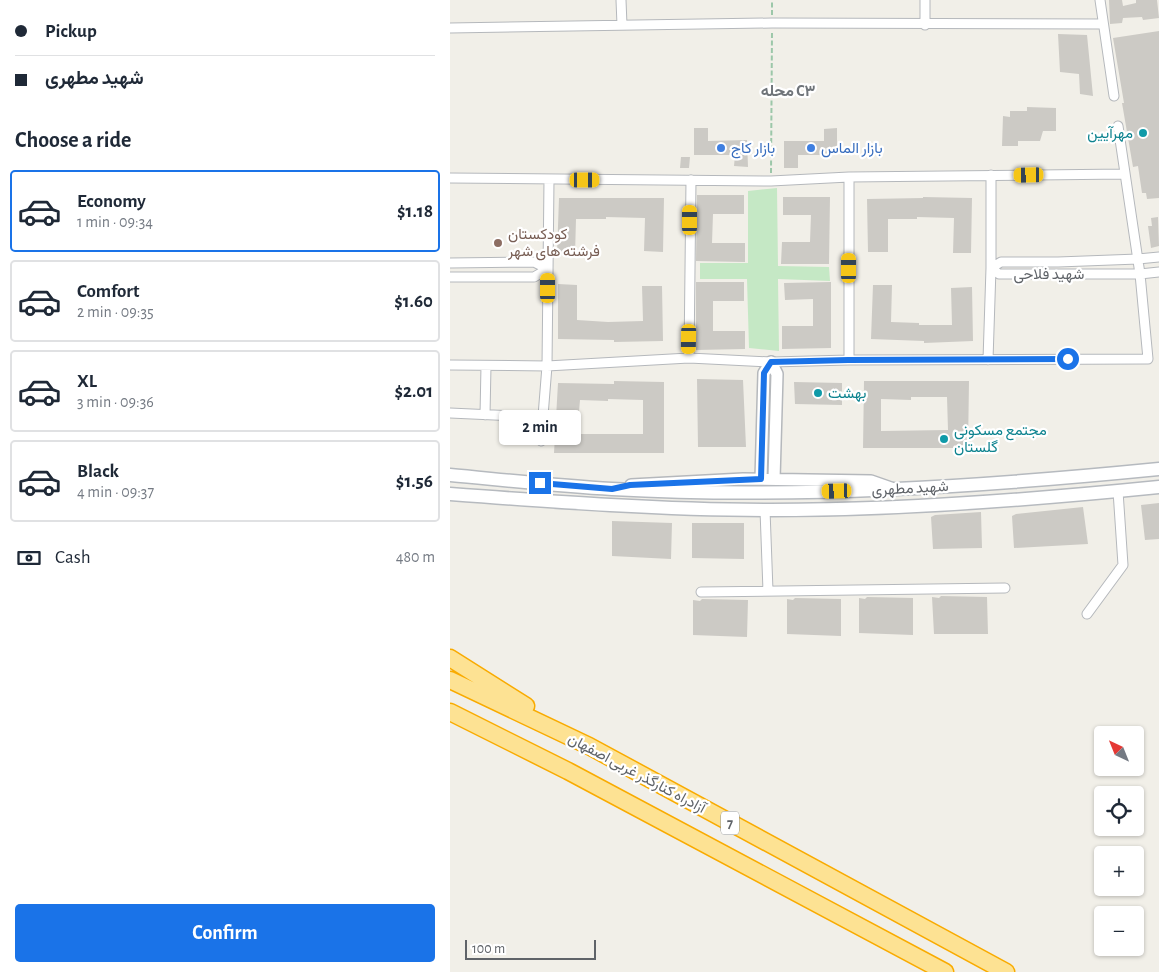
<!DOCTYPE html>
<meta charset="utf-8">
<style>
:root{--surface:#fff;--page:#f2f2f3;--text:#1f2937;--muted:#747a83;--line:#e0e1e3;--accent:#1a73e8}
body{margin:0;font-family:"Alegreya Sans",Vazirmatn,sans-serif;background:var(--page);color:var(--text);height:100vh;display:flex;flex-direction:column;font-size:19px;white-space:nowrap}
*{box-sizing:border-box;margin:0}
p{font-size:16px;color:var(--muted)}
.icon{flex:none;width:28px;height:28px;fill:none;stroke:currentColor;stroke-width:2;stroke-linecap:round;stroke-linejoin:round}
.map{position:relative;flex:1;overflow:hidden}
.sheet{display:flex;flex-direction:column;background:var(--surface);width:450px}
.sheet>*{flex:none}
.hud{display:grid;align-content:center;height:110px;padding:0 15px;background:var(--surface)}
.needle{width:32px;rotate:317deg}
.tools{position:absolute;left:644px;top:726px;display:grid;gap:10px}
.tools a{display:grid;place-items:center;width:50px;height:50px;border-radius:5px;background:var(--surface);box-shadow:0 1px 4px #0004;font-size:25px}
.scale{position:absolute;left:15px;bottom:12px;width:131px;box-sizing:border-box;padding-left:5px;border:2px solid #5f6368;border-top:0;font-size:14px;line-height:18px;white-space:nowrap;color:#5f6368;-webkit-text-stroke:4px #fff;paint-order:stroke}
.end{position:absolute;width:22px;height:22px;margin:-11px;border:6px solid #1a73e8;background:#fff;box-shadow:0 0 0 2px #fff}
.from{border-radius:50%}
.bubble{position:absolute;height:35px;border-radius:5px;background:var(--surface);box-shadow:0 1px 4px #0004;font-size:16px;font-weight:600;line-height:35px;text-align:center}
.car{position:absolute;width:15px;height:30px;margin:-15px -8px;border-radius:6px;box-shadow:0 0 4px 1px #0007;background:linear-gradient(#f5c518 24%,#345 0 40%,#f5c518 0 76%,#345 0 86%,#f5c518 0)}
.hud b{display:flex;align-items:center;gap:18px;height:48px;font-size:19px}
.hud b+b{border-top:1px solid var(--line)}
.hud i{width:12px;height:12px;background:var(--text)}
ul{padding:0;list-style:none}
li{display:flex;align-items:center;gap:15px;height:82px;margin:0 10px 8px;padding:0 5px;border:2px solid var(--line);border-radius:5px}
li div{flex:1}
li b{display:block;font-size:19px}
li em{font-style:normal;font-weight:600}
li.current{border-color:var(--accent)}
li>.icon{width:45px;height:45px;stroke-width:1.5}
h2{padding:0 15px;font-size:22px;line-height:60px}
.pay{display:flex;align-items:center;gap:12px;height:55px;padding:0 15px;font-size:19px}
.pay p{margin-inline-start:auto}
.cta{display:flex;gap:10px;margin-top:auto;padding:10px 15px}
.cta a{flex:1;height:58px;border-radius:5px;background:var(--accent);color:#fff;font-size:20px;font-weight:600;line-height:58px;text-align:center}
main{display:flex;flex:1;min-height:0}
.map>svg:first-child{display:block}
.green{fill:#c5e8c5}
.building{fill:#cccac5;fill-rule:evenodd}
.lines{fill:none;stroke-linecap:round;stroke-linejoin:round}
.minor-casing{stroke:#b5b8bc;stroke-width:11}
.tertiary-casing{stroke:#b5b8bc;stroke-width:14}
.secondary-casing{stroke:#b6babf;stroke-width:15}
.motorway-casing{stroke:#f9ab00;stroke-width:19}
.path{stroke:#9cc7a9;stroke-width:2;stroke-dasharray:5 2.5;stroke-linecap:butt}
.minor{stroke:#fff;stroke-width:9}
.tertiary{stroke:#fff;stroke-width:11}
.secondary{stroke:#fff;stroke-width:12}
.motorway{stroke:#fde293;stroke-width:16}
.route{stroke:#1a73e8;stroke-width:6}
.culture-dot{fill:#0f9aa8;stroke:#fff;stroke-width:2}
.shop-dot{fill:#3f7fe0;stroke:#fff;stroke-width:2}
.education-dot{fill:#8d6e63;stroke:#fff;stroke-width:2}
.labels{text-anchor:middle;stroke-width:4.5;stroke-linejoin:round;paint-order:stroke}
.shield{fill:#fff;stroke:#8f9295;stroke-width:1}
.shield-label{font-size:14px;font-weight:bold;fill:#5f6368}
.culture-label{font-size:15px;fill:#0d838f;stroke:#fff;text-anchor:start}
.shop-label{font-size:15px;fill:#366cbe;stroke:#fff;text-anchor:start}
.education-label{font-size:15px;fill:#785e54;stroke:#fff;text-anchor:start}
.street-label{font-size:15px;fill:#5f6368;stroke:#fff}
.neighbourhood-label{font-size:16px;font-weight:bold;fill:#70757a;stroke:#fff}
</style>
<main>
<section class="sheet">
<div class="hud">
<b><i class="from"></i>Pickup</b>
<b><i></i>شهید مطهری</b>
</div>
<h2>Choose a ride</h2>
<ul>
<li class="current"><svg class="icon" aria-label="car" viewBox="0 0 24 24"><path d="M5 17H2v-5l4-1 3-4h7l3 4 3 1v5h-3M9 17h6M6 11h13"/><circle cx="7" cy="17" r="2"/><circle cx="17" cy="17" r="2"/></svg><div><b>Economy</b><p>1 min · 09:34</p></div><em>$1.18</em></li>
<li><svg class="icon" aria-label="car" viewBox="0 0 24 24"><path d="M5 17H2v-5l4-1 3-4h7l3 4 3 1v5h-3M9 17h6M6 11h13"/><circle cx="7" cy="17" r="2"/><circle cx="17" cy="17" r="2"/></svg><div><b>Comfort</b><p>2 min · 09:35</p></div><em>$1.60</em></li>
<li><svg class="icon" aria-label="car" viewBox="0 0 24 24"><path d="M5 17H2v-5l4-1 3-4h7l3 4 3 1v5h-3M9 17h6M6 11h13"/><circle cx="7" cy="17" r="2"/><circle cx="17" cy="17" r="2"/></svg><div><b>XL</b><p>3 min · 09:36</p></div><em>$2.01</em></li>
<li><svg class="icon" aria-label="car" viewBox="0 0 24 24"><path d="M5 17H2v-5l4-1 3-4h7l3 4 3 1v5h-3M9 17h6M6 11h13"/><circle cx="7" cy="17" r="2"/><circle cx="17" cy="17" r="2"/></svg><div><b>Black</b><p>4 min · 09:37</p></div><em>$1.56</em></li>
</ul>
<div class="pay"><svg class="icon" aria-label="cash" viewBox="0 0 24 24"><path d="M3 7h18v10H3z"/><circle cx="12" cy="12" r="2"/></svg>Cash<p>480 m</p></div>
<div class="cta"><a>Confirm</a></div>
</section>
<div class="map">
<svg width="709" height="972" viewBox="0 0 709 972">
<rect width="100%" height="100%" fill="#f1efe8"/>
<path class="green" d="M327,188L328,266L379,267L380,281L328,279L329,351L299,348L297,279H250V263H298V191Z"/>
<path class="building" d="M659,0H672L673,6L686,3V0H707L709,18L693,20L692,17L673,18L672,23L660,24Z
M709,31V198L697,199L696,193H692L688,166L683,167L672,103H674L663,38Z
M608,34L637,35L643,96L630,94L629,74L610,72Z
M577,107L606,108V131H593L590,141H568V146H552L553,116L560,117V111H577Z
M244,128H258V141L297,140L298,167L284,166L285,155H244Z
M387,128V155H348V168H334V141H374V129Z
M231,157H240L239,168H230Z
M247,195H294V214H263L262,243H295V262L246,261Z
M333,197H380L379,264H331L332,242H360L361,215H333Z
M473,197L522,198L521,253H503L504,218L467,217V219H438V252H418L417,199L473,198Z
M109,198H214L213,252L194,251L195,218L156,217V219H126L125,255L107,254Z
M708,217L709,246L701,248L698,226H702L701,218Z
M246,282H294V301H263V331H295V349L246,350Z
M381,282V348L332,349V326H363V299L335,300L334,283Z
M108,284L127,285V320L158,322L193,321L192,286H212L213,341L164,342V340L108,339Z
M423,285H442L441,322L469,323V325H502L501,288L522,287L523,341L474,343V341L421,339Z
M247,379L293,380L296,447H248Z
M164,381L214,382V453H104L108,383L164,384ZM158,399L193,400V434H127L130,400L158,401Z
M414,381H519L518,448H413ZM461,397H497L498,430L431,431V399L461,400Z
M344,382L392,383V405L345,404Z
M709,503V539L695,540L691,505Z
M633,507L638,544L564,548L562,516L566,514Z
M531,512L532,548L483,549L481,517L485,515Z
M162,521L222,523L221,559L162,556Z
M242,523H294V559L242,558Z
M491,596L537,597L538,634H484L482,597L489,598Z
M417,597L463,598V635L409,633V598L415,599Z
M345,598L391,599V636L337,634V599L343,600Z
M252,599L298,600L297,637L243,635V600L250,601Z"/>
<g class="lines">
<defs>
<path id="minor" d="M171,0L172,25
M650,0L664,96
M475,25V0
M0,28L322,23L653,24
M0,178L321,181L399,177L675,174
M709,257L688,259L608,262H551L541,268L549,274H690L709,272
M0,263L84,262L98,269
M0,277H84L98,269
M239,358L241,180
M399,360V177
M538,360L541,268V175
M0,365L97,366L239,358L321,362L399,360L698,359L690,274L668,126
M0,413L64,416
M35,415L36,366
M91,441L97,366L99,180
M315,510L318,591
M251,592L555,588
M637,614L673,565L668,491"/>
<path id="tertiary" d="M321,362L327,374L324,479
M311,479L314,373L321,362
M181,485L293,479L421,481L441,488"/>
<path id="secondary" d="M0,475C54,480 108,486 162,489C344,499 527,487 709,469
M0,494C107,502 214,510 321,510C450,510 580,500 709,487"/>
<path id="motorway" d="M0,658L76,706
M0,680L139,746L556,972
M0,712L118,771L495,972"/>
</defs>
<use href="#minor" class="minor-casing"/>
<use href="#tertiary" class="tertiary-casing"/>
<use href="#secondary" class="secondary-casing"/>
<use href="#motorway" class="motorway-casing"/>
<path class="path" d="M322,15V0
M321,173L322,32"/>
<use href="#minor" class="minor"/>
<use href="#tertiary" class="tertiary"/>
<use href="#secondary" class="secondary"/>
<use href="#motorway" class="motorway"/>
</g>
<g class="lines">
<path class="route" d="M90,483L162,489L180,485L311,479L314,373L321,362L398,360L618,359"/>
</g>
<g class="culture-dot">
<circle cx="693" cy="133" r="5"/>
<circle cx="368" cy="393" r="5"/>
<circle cx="494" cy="439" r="5"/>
</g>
<g class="shop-dot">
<circle cx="271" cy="148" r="5"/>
<circle cx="361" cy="148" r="5"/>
</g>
<circle class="education-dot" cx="48" cy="243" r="5"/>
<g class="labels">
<rect class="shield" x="271" y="811.5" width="18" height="23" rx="4"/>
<g class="shield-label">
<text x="280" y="828">7</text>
</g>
<g class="culture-label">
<text x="683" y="138" text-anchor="end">مهرآیین</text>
<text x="378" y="398">بهشت</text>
<text x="504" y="435">مجتمع مسکونی<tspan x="504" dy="17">گلستان</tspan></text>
</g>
<g class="shop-label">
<text x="281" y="153">بازار کاج</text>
<text x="371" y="153">بازار الماس</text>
</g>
<g class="education-label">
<text x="58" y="239">کودکستان<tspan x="58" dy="17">فرشته های شهر</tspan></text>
</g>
<g class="street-label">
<text x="599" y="279">شهید فلاحی</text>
<text transform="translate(460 488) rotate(-3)" y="5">شهید مطهری</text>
<text transform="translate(187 773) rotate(28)" y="5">آزادراه کنارگذر غربی اصفهان</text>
</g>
<g class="neighbourhood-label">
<text x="338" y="96">محله C۳</text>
</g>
</g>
</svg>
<div class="tools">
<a><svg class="needle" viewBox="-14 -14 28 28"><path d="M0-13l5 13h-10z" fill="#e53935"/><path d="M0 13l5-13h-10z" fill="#747a83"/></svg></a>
<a><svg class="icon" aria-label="locate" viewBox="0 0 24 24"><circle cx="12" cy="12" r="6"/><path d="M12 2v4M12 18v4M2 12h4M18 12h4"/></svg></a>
<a>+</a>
<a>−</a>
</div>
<div class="scale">100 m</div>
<i class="end from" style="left:618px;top:359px"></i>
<i class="end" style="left:90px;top:483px"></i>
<div class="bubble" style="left:49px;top:410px;width:82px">2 min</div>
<i class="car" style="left:579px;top:175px;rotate:269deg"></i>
<i class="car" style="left:135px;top:180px;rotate:90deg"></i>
<i class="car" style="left:240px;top:220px;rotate:0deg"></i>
<i class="car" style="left:399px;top:268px;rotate:0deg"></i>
<i class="car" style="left:98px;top:288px;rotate:0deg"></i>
<i class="car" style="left:239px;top:339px;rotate:181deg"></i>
<i class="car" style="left:387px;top:491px;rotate:268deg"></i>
</div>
</main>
